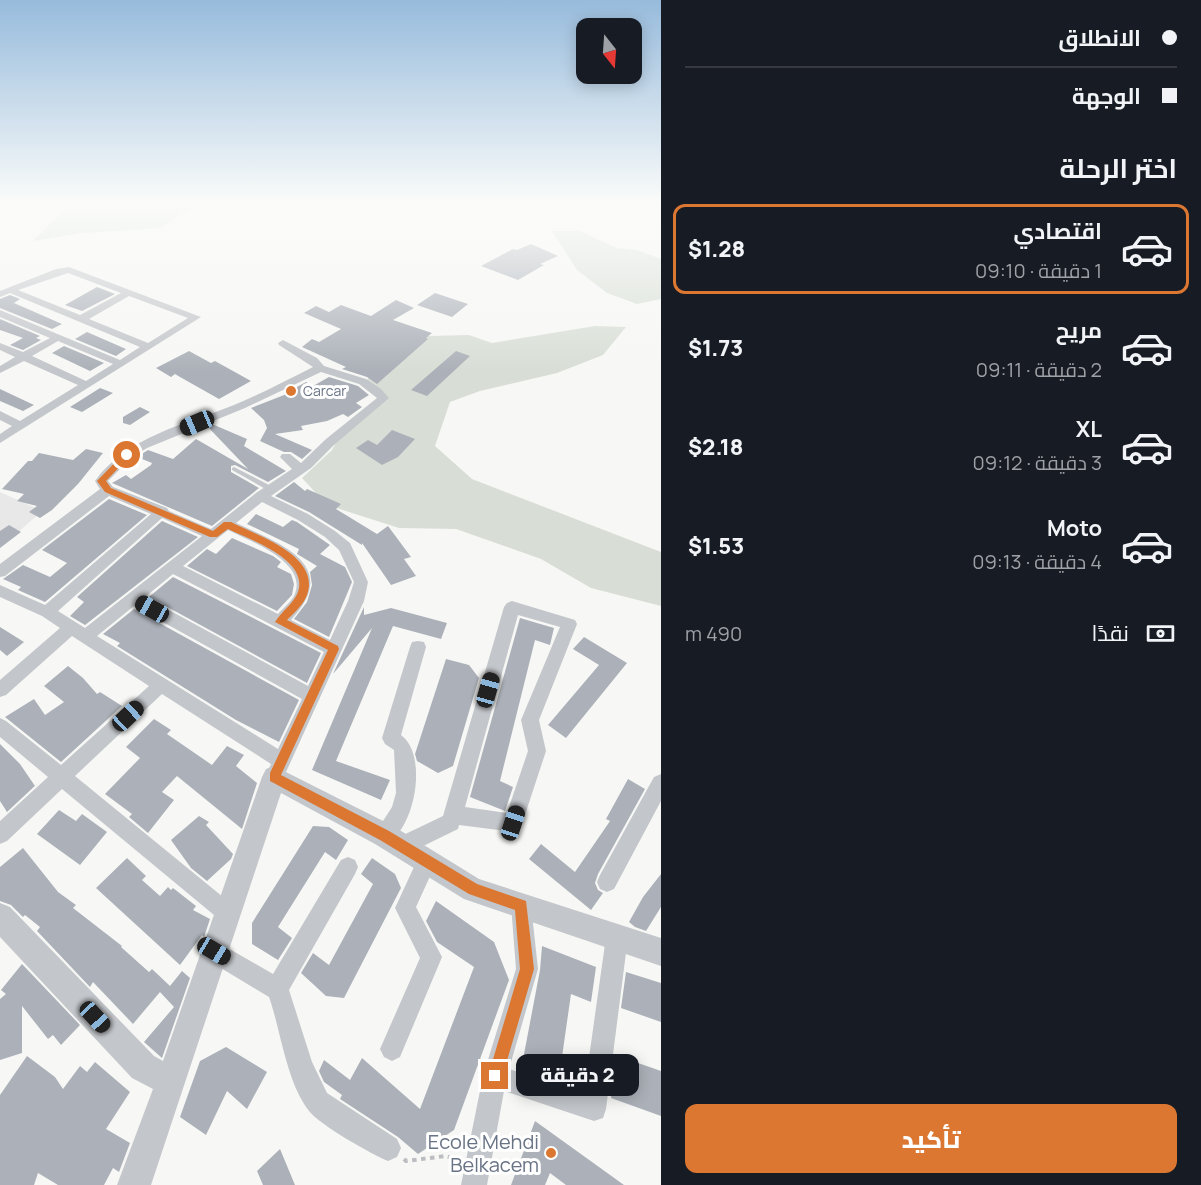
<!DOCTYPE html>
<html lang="ar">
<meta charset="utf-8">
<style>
:root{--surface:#171b24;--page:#20242c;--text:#f1f3f6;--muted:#9ea1a6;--line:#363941;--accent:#dc7731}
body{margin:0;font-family:Manrope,Cairo,sans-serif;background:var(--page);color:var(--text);direction:rtl;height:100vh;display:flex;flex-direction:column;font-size:22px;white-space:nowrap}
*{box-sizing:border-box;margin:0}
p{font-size:20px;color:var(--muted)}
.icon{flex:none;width:33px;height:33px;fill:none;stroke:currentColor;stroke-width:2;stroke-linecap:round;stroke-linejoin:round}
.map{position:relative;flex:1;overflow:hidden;direction:ltr}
.side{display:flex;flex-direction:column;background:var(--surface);width:540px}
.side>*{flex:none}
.hud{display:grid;align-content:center;height:132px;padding:0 24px;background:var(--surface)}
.needle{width:39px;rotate:163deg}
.tools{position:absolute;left:576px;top:18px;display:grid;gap:12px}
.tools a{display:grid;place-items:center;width:66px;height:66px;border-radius:12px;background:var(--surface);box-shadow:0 3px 15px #0003;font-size:30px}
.end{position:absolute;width:27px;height:27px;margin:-14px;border:8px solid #dc7731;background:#fff;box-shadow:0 0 0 3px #fff}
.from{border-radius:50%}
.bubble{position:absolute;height:42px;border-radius:12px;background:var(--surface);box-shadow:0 3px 15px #0003;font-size:20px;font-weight:800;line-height:42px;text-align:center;direction:rtl}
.car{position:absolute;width:18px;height:36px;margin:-18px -9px;border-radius:8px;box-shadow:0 0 4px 2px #0007;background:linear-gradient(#222 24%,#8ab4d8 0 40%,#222 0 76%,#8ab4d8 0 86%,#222 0)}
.hud b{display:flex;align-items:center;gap:21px;height:57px;font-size:22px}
.hud b+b{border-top:2px solid var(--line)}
.hud i{width:15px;height:15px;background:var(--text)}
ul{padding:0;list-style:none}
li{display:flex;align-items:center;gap:18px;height:90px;margin:0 12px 9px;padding:0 12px;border:3px solid transparent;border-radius:12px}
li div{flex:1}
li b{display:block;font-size:22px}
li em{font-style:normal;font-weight:800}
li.current{border-color:var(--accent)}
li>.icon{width:54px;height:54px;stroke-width:1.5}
h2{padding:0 24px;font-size:27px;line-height:72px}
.pay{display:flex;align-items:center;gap:15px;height:66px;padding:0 24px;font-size:22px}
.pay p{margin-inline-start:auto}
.button{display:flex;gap:12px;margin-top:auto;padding:12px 24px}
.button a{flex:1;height:69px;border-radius:12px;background:var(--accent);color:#fff;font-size:24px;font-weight:800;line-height:69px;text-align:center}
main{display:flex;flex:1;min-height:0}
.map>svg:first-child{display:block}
.built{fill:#e8e8e8}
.green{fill:#d8ded6}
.building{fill:#acb1b9}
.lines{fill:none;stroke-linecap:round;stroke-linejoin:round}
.path{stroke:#bbbdc0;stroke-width:4;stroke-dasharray:4.5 4.5;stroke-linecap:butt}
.service{fill:#c3c6ca;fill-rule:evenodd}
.minor{fill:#c3c6ca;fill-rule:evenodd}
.tertiary{fill:#c3c6ca;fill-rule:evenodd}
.route{fill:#dc7731}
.poi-dot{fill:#dc7731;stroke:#fff;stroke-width:2}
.labels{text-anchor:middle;stroke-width:6;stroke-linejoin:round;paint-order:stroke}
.far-poi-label{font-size:14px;fill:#687385;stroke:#fff;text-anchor:start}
.near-poi-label{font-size:20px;fill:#687385;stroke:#fff;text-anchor:end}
</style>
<main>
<section class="side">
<div class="hud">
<b><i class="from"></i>الانطلاق</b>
<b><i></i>الوجهة</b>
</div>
<h2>اختر الرحلة</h2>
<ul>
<li class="current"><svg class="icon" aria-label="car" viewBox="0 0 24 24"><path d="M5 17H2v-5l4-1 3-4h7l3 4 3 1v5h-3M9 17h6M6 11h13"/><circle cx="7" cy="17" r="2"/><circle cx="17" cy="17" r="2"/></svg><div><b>اقتصادي</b><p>1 دقيقة · 09:10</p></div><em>$1.28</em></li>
<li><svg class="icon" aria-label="car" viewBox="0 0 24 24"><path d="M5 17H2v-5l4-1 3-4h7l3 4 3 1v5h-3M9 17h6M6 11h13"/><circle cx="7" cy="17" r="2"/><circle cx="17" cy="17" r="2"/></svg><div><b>مريح</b><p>2 دقيقة · 09:11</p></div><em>$1.73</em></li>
<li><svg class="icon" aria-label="car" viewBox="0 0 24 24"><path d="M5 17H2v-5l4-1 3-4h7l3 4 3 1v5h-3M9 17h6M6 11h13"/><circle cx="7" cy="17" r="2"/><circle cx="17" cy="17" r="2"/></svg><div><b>XL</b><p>3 دقيقة · 09:12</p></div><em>$2.18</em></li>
<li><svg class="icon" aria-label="car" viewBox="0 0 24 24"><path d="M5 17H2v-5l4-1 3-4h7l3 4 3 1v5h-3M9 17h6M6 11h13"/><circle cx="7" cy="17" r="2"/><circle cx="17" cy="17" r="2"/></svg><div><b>Moto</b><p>4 دقيقة · 09:13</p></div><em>$1.53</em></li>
</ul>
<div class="pay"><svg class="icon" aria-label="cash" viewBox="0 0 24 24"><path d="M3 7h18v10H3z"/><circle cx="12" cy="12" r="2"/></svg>نقدًا<p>490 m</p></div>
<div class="button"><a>تأكيد</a></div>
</section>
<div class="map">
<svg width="661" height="1185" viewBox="0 0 661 1185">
<rect width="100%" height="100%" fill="#f7f8f5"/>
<path class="built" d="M0,492L42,511L0,548Z"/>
<path class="green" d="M69,205L96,211L122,212L134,205H197L160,228L82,233L33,241Z
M552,231H579L617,248L637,250L661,259V299L637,304L607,293L577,270Z
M595,326L626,327L603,355L557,373L480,391L450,402L435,446L472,479L661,552V606L591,588L541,559L456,529L399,528L327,505L302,478L332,450L343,429L383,401L363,386L386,351L428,336L469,335L492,343Z"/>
<path class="building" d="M531,244L558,256L540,264L544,265L518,280L481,266L513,249L517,250Z
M97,287L115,294L82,311L65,305Z
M435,293L468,304L452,317L417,305Z
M10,295L20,299L14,303L62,324L52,329L0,308V299Z
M396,300L414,308L393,320L432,333L426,338L428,339L377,384L367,377L342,369L346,367L302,347L312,339L319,342L341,329L304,313L316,306L329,312L341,305L371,316Z
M0,319L40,336L36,338L41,340L23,350L10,345L23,338L0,330Z
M87,332L126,349L116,356L75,339Z
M64,346L104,363L90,371L52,353Z
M189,351L211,363L215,361L251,381L219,399L180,377L175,374L171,377L156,368Z
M456,351L470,356L427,396L411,390Z
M329,377L358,386L369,395L356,403L362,407L348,417L343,414L327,421L301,426L303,430L275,434L312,450L302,459L291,452H284L260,441L267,428L264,420L251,408L297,390L295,388L306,382L313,386Z
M100,388L113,393L82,412L70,407Z
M0,389L34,405L23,411L0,401Z
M140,407L150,412L130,425L123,423V417Z
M212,424L247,439L244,446L286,471L268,482L235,465L231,466V472L259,488L212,526L112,483L126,475L131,479L151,465L152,463L137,457L148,450L173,459L196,439L248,469L207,426Z
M392,430L415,439L398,457L382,465L356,448L368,440L377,445Z
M86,449L103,453L78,484L52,510L40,518L29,512L37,506L17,501L24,494L2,489L28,461H32L39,453L73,460Z
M294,482L305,491L307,489L341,504L336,509L377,534L388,526L411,557L404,559L416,576L391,585L362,543V545L309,512L275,496Z
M109,499L147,515L45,602L18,590L21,587L3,579L23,565L50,577L67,563L42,550Z
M256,514L283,527L292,520L297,522L330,545L320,554L345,567L352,582L329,637L294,619L307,602L312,585L310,572L317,566L297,554L299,549L247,524Z
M162,521L198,537L85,625L70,616L84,602L77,597Z
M9,525L21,532L0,548V531Z
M232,538L273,556L281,562L277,567L291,574L294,584L292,595L277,611L187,566L207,549L216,554Z
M173,577L321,653L307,683L149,597Z
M364,607V615L391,608L447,623L441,639L393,626L336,761L390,780L381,800L312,770L372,628L333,674Z
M134,609L299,700L279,742L236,720L117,646L120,643L103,634Z
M520,618L554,628L550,645L535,640L500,781L513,787L505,811L470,797Z
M0,627L24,642L7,656L0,650Z
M584,637L627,663L566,738L548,725L599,665L573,649Z
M446,659L469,665L479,678L453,766L438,773L417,761L415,754Z
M68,666L83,678L97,694L100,692L122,706L61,762L5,717L34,699L45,715L64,702L44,686Z
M154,719L171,730L167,734L212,765L227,746L244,755L236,766L257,783L242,829L177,776L162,792L174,800L148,833L129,817L132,814L105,794L140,758L126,747Z
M0,744L20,764L35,786L38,783L7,812L0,801Z
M628,779L645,789L598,874L595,883L598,890L603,893L591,910L529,859L541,844L575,872L610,821L606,819Z
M59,810L76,821L82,814L107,832L80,865L37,834Z
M199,816L209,822L206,825L233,854L231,859L207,881L191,868L171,840Z
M313,826L329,827L348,840L336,860L325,852L278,927L292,938L278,960L252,944V923Z
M23,848L58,892L76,905L73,908L122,946L121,947L149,972L152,969L170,986L182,971L190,978L162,1058L144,1042L174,1007L160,992L133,1024L93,982L90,987L37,931L40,927L25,915L23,917L11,905L0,901V867Z
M127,858L146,876L142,880L160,896L168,887L171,890L173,888L196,906L193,910L210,919L204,937L202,935L180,965L96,888Z
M372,858L395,874L401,888L344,998L326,996L301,973L313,953L329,965L373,884L361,874Z
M661,874V907L646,931L635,927L629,922L643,897Z
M436,901L494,942L509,980L454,1130L418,1154L398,1137L340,1099L342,1095L324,1082L319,1071L324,1060L350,1080L362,1058L420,1109L474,967L437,942L426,921Z
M542,946L596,967L591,1002L571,994L562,1057L585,1067L582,1090L521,1070L540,970Z
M22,964L80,1025L61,1045L53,1035L48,1039L22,1006V1053L0,1060V999L6,994L1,990Z
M626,972L661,983V1022L621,1008Z
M226,1047L267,1072L247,1109L227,1091L206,1135L180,1117L200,1061Z
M615,1055L661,1071V1116L611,1098Z
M27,1056L55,1077L63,1089L80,1066L87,1072L95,1062L130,1092L106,1129L130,1143L119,1172L113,1168L104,1185H58L38,1173L34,1185H0V1095Z
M535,1121L624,1185H566L550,1173L545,1185H511Z
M280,1149L295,1185H263L257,1171Z"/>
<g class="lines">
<path class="path" d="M404,1159L406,1161L446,1156L459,1160"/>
<path class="service" d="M234,467L273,487L274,489L271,491H269L232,470V468Z"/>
<path class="minor" d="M69,267L201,317L0,443V434L12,426L0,420V411L20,421L78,385L24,361L0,373V366L15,357L0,350V343L23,352L50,338L0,317V310L120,360L140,347L10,293L0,297V291L56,269ZM68,273L121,293L80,315L18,290ZM129,296L188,318L148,343L89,319ZM58,341L113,364L86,381L32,356Z
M283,340L317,358L324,366L366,379L381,389L389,398L334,445L311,468L271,496L308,514L335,531L350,543L368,582L364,601L281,783L274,786L267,783L265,777L271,764L162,694L75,776L234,906L237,913L234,920L227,923L220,920L62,789L7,841L0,844V821L48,777L0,737V718L6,721L61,765L149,686L72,636L6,695L0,697V680L60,628L42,616L0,597V585L45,605L151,514L109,496L5,576L0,577V564L100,489L95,481C126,437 186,424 234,405C261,394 287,380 313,367L279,345L278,343ZM321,372L359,384L377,398L326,439L301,463L290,454H282L280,457L292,469L256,493L211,529L169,511L167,508L113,487L108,481L131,458L147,448L245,408ZM262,502L298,520L325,537L339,550L354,582L348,601L330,640L291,620C342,565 281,544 236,523ZM162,518L202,536L85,628L58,611ZM228,530C250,541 310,563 294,596C290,603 283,608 278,614L183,566ZM173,574L324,652L308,686L145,597ZM134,606L302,699L278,749L97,636Z
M512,601L575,620L577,624L539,720L546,751L520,830L513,832L459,825L458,829L409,853L402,856L395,853L392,846L395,839L443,816L504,607L507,603ZM518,615L560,627L521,720L528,751L507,813L465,807Z
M418,641L424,642L426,647L401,735C429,755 415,832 384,845L377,842L374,835L392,807L396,793L394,750L385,744L382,738L410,647L412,642Z
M661,774V801L614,889L607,892L600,889L597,882L600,875L654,777Z
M427,851L434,854L437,861L416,907L442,957L400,1057L392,1061L384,1057L380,1049L420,958L395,908L420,854Z
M348,857L355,860L358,867L355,874L289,990L312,1062L327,1093L397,1139L401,1148L397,1157L388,1161C371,1154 320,1125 309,1111C286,1081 281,1031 269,997L206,959L203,951L206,943L214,940L273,974L341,860Z
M521,895L528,898L531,905L538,969L509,1069L584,1093L606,937L609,929L617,926L625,929L628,937L606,1109L603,1118L594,1121L504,1091L487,1185H461L483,1076L516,969L511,905L514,898Z"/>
<path class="tertiary" d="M274,766L393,826L479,879L661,938V966L464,899L375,844L281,793L151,1185H117L153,1089L132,1078L0,937V903L10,907L154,1056L163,1061L262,777L266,769Z"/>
</g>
<linearGradient id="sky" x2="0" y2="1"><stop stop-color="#97bbdc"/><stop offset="0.55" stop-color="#fbfcfa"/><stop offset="1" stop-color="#fbfcfa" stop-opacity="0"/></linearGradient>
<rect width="661" height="371" fill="url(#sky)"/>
<path class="route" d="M124,453L131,455L106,481L111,488L213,531L224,522H231C258,536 321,556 307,595C304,604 294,613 287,620L338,646L339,649L281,775L389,831L477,884L526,901L534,969L501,1081L495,1084L490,1081L488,1076L520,969L515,910L469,894L380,840L270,781V773L328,650L275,622C282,611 294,603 298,592C309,560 251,540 228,529L217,537H210L105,492L97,481Z"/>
<g class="poi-dot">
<circle cx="291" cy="391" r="6"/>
<circle cx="551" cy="1153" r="6"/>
</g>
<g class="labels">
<g class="far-poi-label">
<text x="303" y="396">Carcar</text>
</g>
<g class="near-poi-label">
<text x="539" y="1149">Ecole Mehdi<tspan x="539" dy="23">Belkacem</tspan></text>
</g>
</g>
</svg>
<div class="tools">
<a><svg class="needle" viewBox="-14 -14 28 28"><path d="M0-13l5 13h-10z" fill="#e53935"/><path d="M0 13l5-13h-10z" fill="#9ea1a6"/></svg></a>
</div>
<i class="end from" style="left:127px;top:455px"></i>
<i class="end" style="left:495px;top:1076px"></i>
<div class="bubble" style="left:516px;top:1054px;width:123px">2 دقيقة</div>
<i class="car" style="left:197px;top:423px;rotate:247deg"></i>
<i class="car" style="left:152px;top:609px;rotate:299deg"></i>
<i class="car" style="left:488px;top:690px;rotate:16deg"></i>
<i class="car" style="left:128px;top:716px;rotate:47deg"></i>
<i class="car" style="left:513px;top:823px;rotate:18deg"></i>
<i class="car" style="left:214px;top:951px;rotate:121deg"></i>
<i class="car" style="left:95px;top:1017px;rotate:137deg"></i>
</div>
</main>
